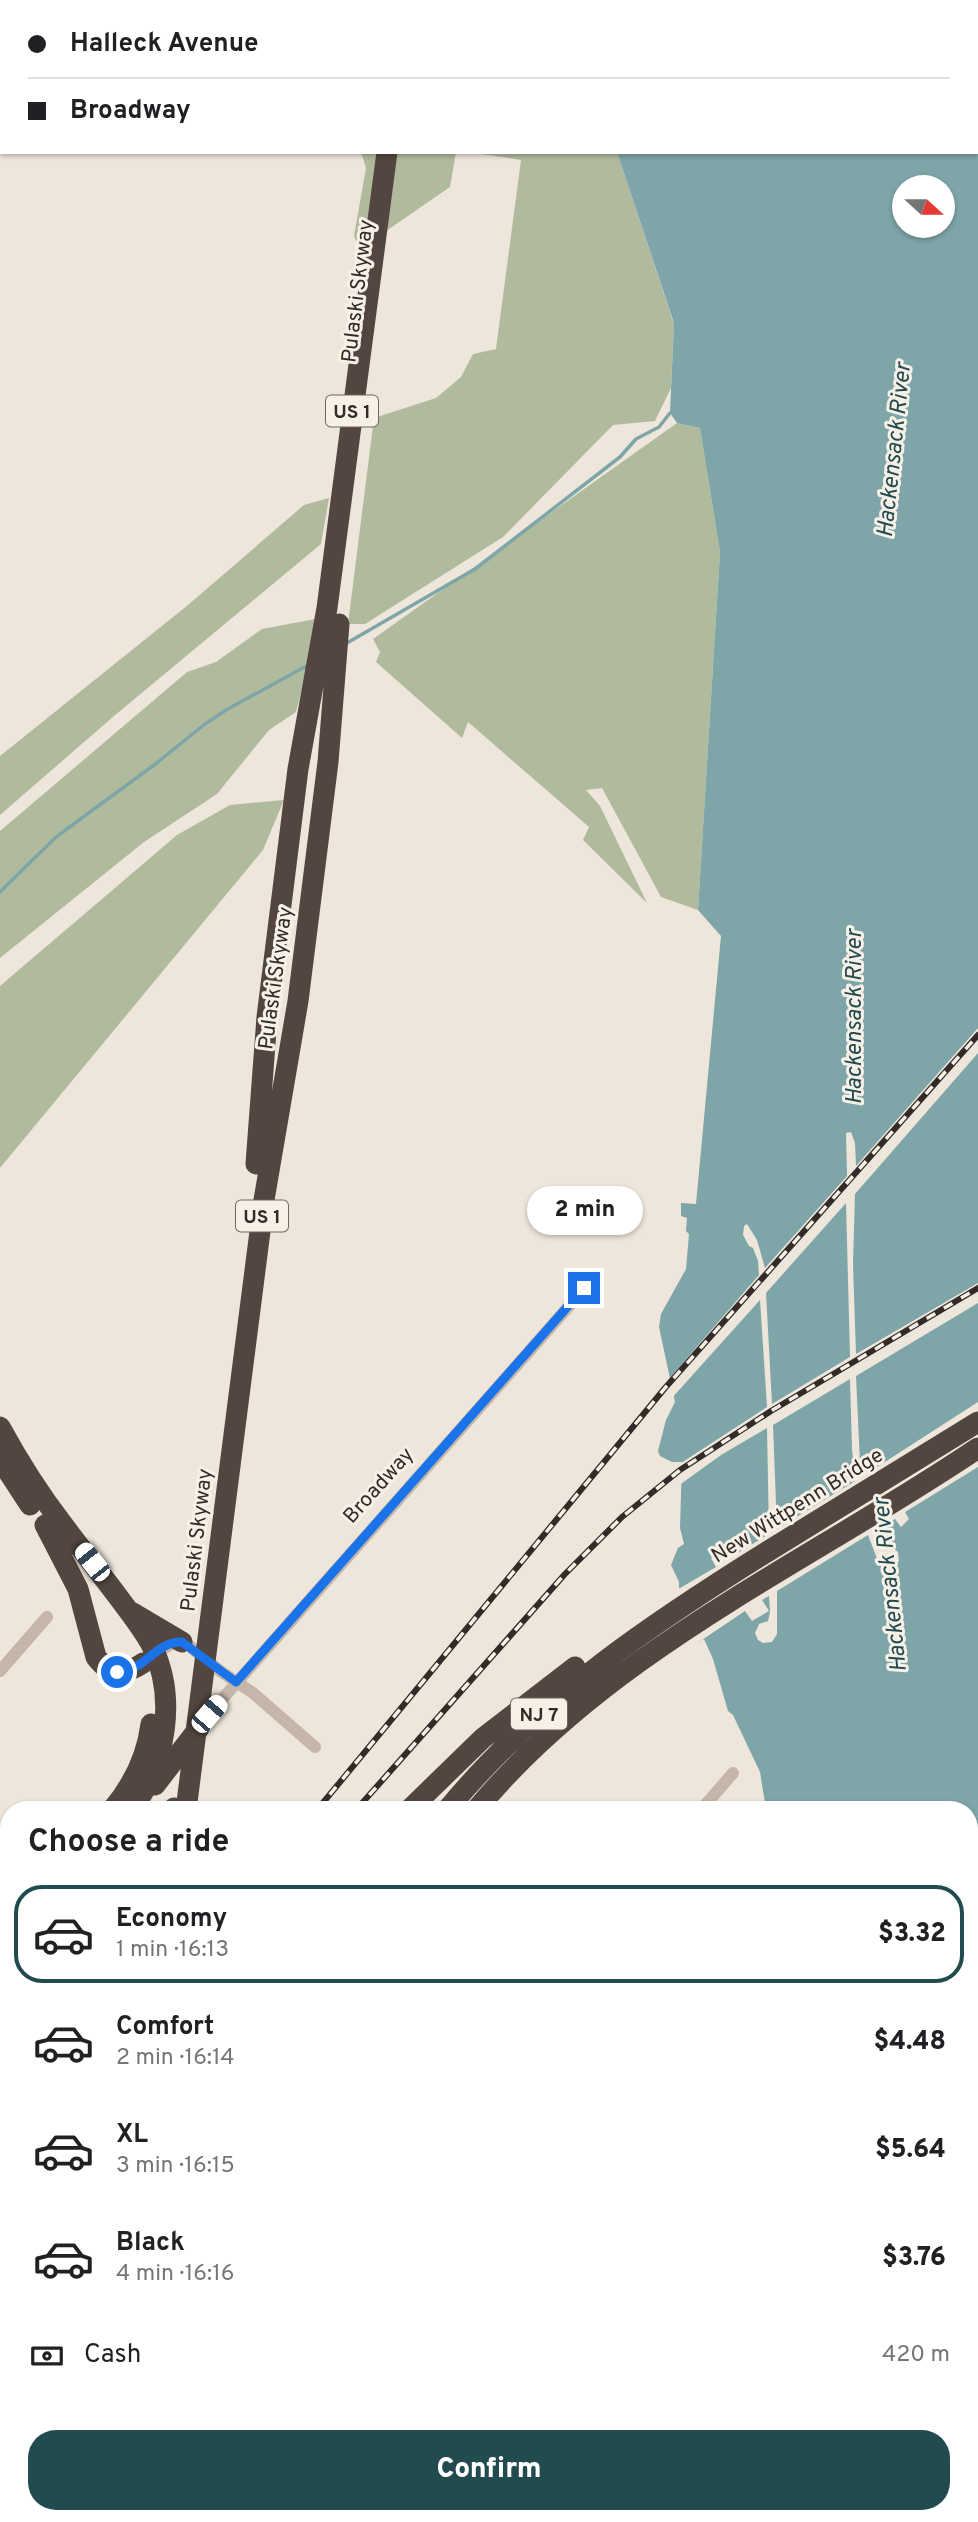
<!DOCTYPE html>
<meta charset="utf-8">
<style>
:root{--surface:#fff;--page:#f2f2f2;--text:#202124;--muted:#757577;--line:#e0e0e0;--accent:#224b4f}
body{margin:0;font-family:Overpass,sans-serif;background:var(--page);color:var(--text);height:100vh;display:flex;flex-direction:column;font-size:26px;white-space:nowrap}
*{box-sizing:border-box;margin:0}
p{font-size:23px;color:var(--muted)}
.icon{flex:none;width:38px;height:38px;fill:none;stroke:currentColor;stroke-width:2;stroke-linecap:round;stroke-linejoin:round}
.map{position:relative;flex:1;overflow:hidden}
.side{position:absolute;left:0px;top:1801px;width:978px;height:723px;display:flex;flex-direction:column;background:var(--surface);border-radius:28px 28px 0 0;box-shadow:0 2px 5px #0004}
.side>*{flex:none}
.banner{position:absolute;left:0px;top:0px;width:978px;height:154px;box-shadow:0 2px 5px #0004;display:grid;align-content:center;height:154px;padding:0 28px;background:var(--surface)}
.needle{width:46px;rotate:111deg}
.controls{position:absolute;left:892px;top:175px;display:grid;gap:14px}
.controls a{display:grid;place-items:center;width:63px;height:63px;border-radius:50%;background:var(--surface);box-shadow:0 2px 5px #0004;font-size:35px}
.end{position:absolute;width:32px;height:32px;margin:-16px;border:9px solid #1a73e8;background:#fff;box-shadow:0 0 0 4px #fff}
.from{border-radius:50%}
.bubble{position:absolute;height:49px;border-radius:24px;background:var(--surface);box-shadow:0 2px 5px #0004;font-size:23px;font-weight:800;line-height:49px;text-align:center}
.car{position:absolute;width:21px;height:42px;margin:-21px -10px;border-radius:9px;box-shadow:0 0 5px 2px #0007;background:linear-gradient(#fff 24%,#345 0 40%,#fff 0 76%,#345 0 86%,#fff 0)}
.banner b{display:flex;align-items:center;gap:24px;height:66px;font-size:26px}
.banner b+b{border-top:2px solid var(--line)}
.banner i{width:18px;height:18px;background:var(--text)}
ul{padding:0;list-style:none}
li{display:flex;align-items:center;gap:21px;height:98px;margin:0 14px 10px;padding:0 14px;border:4px solid transparent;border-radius:28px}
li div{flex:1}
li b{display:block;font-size:26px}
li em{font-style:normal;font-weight:800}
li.on{border-color:var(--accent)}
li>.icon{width:63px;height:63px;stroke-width:1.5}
h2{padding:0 28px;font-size:32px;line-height:84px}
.pay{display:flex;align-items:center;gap:18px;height:77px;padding:0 28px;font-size:26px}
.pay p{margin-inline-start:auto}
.action{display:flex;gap:14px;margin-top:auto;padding:14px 28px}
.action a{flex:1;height:80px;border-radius:28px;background:var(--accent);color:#fff;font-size:28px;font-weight:800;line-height:80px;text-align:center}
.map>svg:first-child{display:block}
.green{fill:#b0bb9d}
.water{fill:#7ea5a8;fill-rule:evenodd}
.pier{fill:#eee6db;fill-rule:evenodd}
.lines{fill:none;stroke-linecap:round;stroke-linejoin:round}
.stream{stroke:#7ea5a8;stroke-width:3.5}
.street{stroke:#c5b6a9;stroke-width:12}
.secondary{stroke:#98867a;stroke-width:16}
.highway{stroke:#534640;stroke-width:21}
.rail-casing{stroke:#332b28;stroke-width:6}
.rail{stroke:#f7f0e7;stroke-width:3.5;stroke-dasharray:10;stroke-linecap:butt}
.highway-bridge{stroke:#534640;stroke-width:21}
.route{stroke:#1a73e8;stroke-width:9}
.labels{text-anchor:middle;stroke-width:6;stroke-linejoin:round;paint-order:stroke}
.shield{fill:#f7f0e7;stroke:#6e6661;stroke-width:2}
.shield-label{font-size:19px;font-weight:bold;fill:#332b28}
.street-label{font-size:21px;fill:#332b28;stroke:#f7f0e7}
.water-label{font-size:23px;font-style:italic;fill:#224b4f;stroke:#f7f0e7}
</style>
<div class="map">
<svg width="978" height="2522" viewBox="0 0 978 2522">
<rect width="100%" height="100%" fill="#eee6db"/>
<path class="green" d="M361,152H456L450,187L360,249L354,236L366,168Z
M468,152H617L674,324L671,388L655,421L613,425L503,537L365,624H348L374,418L436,398L461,377L473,354L496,349L521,160Z
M677,423L700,428L720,552L698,910L661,897L602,788L586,790L600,806L647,903L583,840L589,827L468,722L462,738L376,662L380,652L373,639Z
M329,498L321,544L114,716L0,815V756L188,605L304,505Z
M315,619L308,665L296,712L269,730L217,794L144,842L0,958V831L187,672L216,662L262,629Z
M284,800L263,850L0,1168V986L177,835L230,805Z"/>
<path class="water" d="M573,0H978V2368L970,2345L977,2318L970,2307V1810L766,1809L760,1772L733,1715L728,1711L713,1659L704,1639L679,1653V1582L671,1565L678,1548L684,1544L680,1528L682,1462H672L660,1456L658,1451L666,1420L675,1402L659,1327L661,1314L686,1269L689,1234L686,1231L687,1218L681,1216V1203L696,1204L721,936L698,910L720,552L700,428L677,423L670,413L674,323L617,152H976V2ZM905,187H943V226H905Z"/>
<path class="pier" d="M978,1028V1053L855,1194L853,1264L856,1354L978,1283V1303L856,1376L860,1463L870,1457L877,1467L978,1402V1467L905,1512L909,1519L901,1527L895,1519L876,1530L882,1548L892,1547L898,1552L899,1561L894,1567L885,1569L879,1564L868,1535L777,1591V1634L772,1642L763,1643L758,1640L755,1633L759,1624L768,1621L770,1612L769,1596L762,1600L769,1611L752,1621L745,1611L678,1656L675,1653V1591L716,1567L711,1558L727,1547L733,1556L769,1534L767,1428L721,1455L678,1486V1465L767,1407L760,1300L671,1399L668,1380L759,1275L758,1261L753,1248L749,1246L743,1235L744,1226L747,1224L757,1240L765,1268L847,1176L846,1133L851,1132L855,1143L856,1166ZM846,1203L850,1357L772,1404L766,1293ZM850,1379L852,1449L855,1481L777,1529L773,1425Z"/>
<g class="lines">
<path class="stream" d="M347,643L475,569L620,457L636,439L659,427L670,413
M0,892L56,837L158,762L205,724L226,710L310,664"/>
<path class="street" d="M152,1656L173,1643L187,1644L220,1671L253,1693L315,1747
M0,1671L47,1617
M209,1714L585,1288
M701,1810L733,1773
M0,2408L9,2398
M960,2515L967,2522
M56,2522L62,2515"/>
<path class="secondary" d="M0,2284L9,2278
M219,2522L220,2515
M406,2522L413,2515"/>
<path class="highway" d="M414,2L415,0
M316,669L327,608L387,152
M0,1427C19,1462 40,1495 64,1526C82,1550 101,1574 119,1598C130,1613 143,1629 152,1646C177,1698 166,1762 133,1808
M0,1459L30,1505
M45,1525L78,1589L96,1657C109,1675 126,1675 143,1663
M133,1613L182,1642
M155,1785L199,1728
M112,1810C133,1785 147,1756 151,1724
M173,1810L174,1808
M409,1810L483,1738L575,1667
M447,1810C539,1698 657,1620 778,1545C845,1504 911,1463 978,1422
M476,1810C610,1649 808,1563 978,1448
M0,1935L9,1925
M0,1957L9,1947
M0,2134L9,2143
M79,2522L80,2515
M116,2522L119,2515
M158,2522L160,2515
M190,2522L192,2515"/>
<defs>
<path id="rail" d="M317,1810L665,1388L978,1035
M356,1810L565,1574L622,1517L680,1470L771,1411L978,1288
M0,2190L9,2180
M0,2210L9,2200
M0,2230L9,2220
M970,2248L978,2236
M970,2269L978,2258
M779,2522L784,2515
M795,2522L800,2515"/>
</defs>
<use href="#rail" class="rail-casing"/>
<use href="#rail" class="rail"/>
<path class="highway-bridge" d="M256,1164L267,1017L298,769L316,669
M186,1810L264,1200L298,1001L328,762L339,624"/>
</g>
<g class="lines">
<path class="route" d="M117,1672C144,1672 156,1641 182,1642L236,1682L584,1288"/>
</g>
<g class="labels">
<g class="shield">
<rect x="326" y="395.5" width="52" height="31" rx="5"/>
<rect x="236" y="1200.5" width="52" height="31" rx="5"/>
<rect x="511" y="1698.5" width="56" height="31" rx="5"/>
</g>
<g class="shield-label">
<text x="352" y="418">US 1</text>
<text x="262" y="1223">US 1</text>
<text x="539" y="1721">NJ 7</text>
</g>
<g class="street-label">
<text transform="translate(357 291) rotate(-83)" y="7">Pulaski Skyway</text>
<text transform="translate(275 978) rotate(-82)" y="7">Pulaski Skyway</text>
<text transform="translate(378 1485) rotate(-48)" y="7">Broadway</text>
<text transform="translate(797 1505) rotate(-32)" y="7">New Wittpenn Bridge</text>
<text transform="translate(196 1540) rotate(-83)" y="7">Pulaski Skyway</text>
</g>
<g class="water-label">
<text transform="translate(893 450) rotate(-84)" y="8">Hackensack River</text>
<text transform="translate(853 1017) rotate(-90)" y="8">Hackensack River</text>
<text transform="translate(889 1585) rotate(-96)" y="8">Hackensack River</text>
</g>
</g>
</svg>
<div class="controls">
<a><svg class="needle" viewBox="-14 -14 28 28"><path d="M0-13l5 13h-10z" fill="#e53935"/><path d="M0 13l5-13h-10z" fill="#757577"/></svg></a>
</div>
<i class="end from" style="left:117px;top:1672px"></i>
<i class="end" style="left:584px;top:1288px"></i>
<div class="bubble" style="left:527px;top:1186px;width:116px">2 min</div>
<i class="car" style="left:92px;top:1562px;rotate:322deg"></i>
<i class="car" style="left:209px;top:1714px;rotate:41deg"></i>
<div class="banner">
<b><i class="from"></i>Halleck Avenue</b>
<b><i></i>Broadway</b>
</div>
<section class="side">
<h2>Choose a ride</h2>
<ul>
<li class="on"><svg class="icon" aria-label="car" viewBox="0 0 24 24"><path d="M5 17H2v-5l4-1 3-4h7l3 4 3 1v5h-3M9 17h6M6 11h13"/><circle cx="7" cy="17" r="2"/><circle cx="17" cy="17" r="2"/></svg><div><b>Economy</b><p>1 min · 16:13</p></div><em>$3.32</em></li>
<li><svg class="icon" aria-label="car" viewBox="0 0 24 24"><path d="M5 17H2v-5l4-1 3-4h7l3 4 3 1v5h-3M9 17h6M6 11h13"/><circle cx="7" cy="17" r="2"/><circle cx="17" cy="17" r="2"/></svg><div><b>Comfort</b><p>2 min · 16:14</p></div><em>$4.48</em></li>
<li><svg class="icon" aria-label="car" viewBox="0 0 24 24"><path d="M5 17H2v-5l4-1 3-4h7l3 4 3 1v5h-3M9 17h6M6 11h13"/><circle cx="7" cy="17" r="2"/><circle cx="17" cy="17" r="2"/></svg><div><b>XL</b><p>3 min · 16:15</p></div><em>$5.64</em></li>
<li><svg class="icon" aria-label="car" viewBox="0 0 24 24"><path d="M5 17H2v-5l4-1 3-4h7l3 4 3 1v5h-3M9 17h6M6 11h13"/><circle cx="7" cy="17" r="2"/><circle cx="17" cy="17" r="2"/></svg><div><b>Black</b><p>4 min · 16:16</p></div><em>$3.76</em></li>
</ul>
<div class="pay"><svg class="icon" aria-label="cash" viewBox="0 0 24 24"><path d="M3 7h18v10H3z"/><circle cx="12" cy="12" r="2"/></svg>Cash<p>420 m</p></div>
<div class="action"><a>Confirm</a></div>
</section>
</div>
